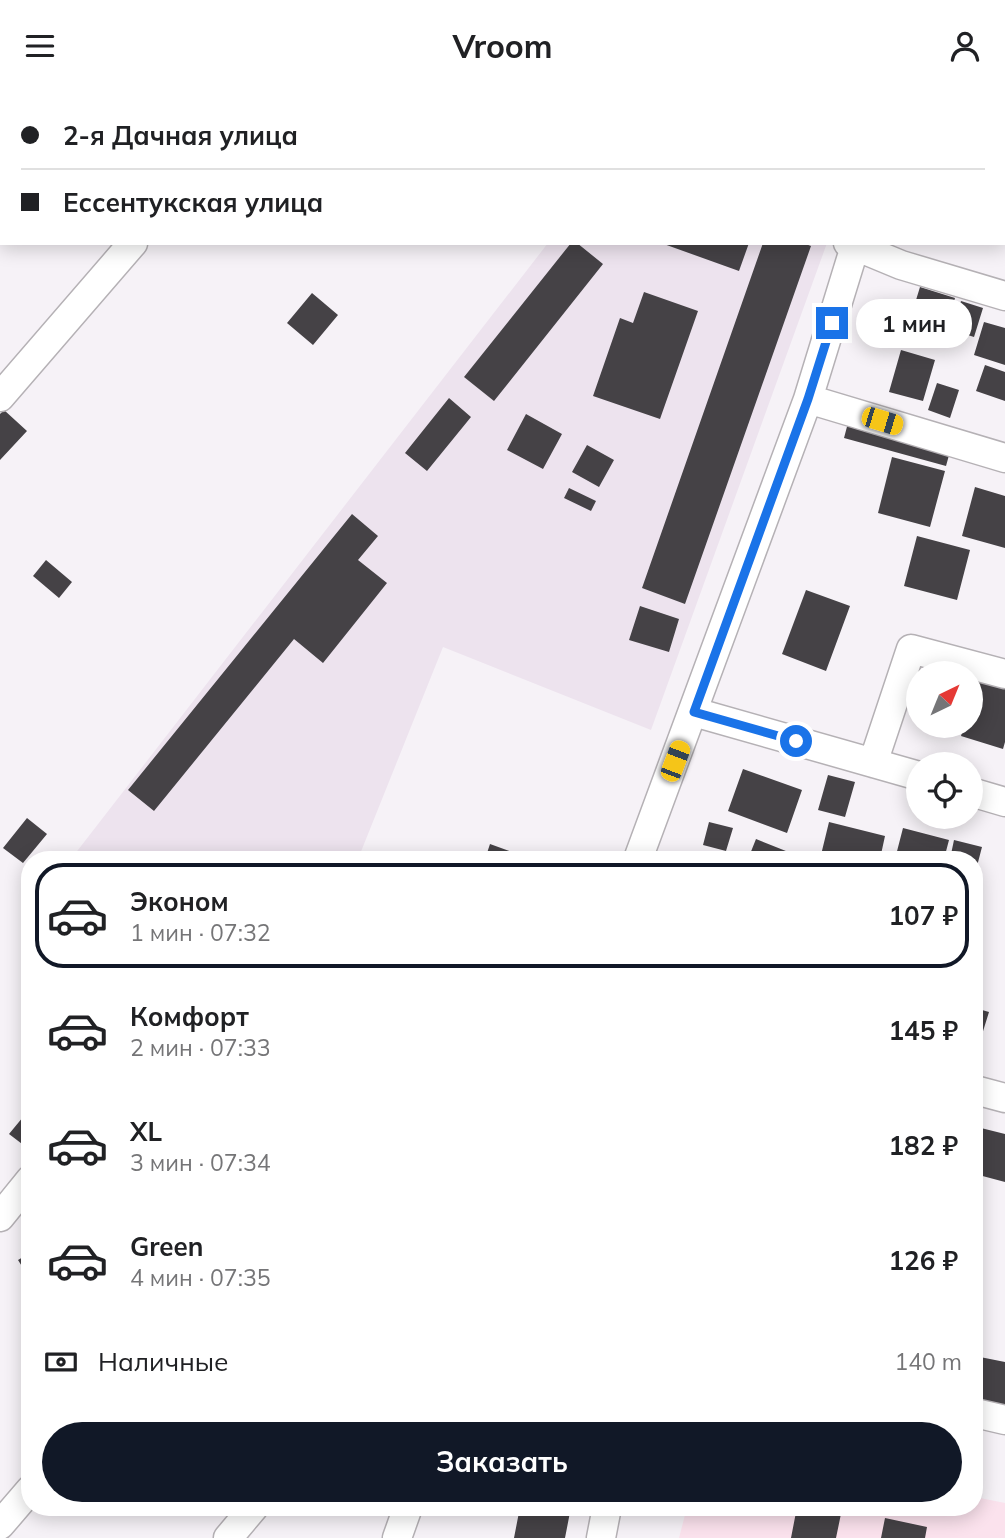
<!DOCTYPE html>
<html lang="ru">
<meta charset="utf-8">
<style>
:root{--surface:#fff;--page:#f2f2f2;--text:#202124;--muted:#757577;--line:#e0e0e0;--accent:#111827}
body{margin:0;font-family:Mulish,sans-serif;background:var(--page);color:var(--text);height:100vh;display:flex;flex-direction:column;font-size:26px;white-space:nowrap}
*{box-sizing:border-box;margin:0}
p{font-size:23px;color:var(--muted)}
.icon{flex:none;width:38px;height:38px;fill:none;stroke:currentColor;stroke-width:2;stroke-linecap:round;stroke-linejoin:round}
.map{position:relative;flex:1;overflow:hidden}
.drawer{position:absolute;left:21px;top:760px;width:962px;height:665px;display:flex;flex-direction:column;background:var(--surface);border-radius:28px;box-shadow:0 4px 18px #0003}
.drawer>*{flex:none}
.top-card{position:absolute;left:0px;top:0px;width:1006px;height:154px;box-shadow:0 4px 18px #0003;display:grid;align-content:center;height:154px;padding:0 21px;background:var(--surface)}
.needle{width:46px;rotate:43deg}
.tools{position:absolute;left:906px;top:570px;display:grid;gap:14px}
.tools a{display:grid;place-items:center;width:77px;height:77px;border-radius:50%;background:var(--surface);box-shadow:0 4px 18px #0003;font-size:35px}
.end{position:absolute;width:32px;height:32px;margin:-16px;border:9px solid #1a73e8;background:#fff;box-shadow:0 0 0 4px #fff}
.from{border-radius:50%}
.bubble{position:absolute;height:49px;border-radius:24px;background:var(--surface);box-shadow:0 4px 18px #0003;font-size:23px;font-weight:700;line-height:49px;text-align:center}
.car{position:absolute;width:21px;height:42px;margin:-21px -10px;border-radius:9px;box-shadow:0 0 5px 2px #0007;background:linear-gradient(#f5c518 24%,#345 0 40%,#f5c518 0 76%,#345 0 86%,#f5c518 0)}
.top-card b{display:flex;align-items:center;gap:24px;height:66px;font-size:26px}
.top-card b+b{border-top:2px solid var(--line)}
.top-card i{width:18px;height:18px;background:var(--text)}
ul{padding:12px 0 0;list-style:none}
li{display:flex;align-items:center;gap:21px;height:105px;margin:0 14px 10px;padding:0 7px;border:4px solid transparent;border-radius:28px}
li div{flex:1}
li b{display:block;font-size:26px}
li em{font-style:normal;font-weight:700}
li.current{border-color:var(--accent)}
li>.icon{width:63px;height:63px;stroke-width:1.5}
.pay{display:flex;align-items:center;gap:18px;height:77px;padding:0 21px;font-size:26px}
.pay p{margin-inline-start:auto}
.action{display:flex;gap:14px;margin-top:auto;padding:14px 21px}
.action a{flex:1;height:80px;border-radius:42px;background:var(--accent);color:#fff;font-size:28px;font-weight:700;line-height:80px;text-align:center}
header{display:flex;justify-content:space-between;align-items:center;height:91px;padding:0 21px;background:var(--surface);font-size:32px;font-weight:700}
.map>svg:first-child{display:block}
.built{fill:#ede3ee}
.education{fill:#fbe2ed}
.building{fill:#454246}
.lines{fill:none;stroke-linecap:round;stroke-linejoin:round}
.minor-casing{stroke:#b5b1b5;stroke-width:31}
.minor{stroke:#fff;stroke-width:28}
.route{stroke:#1a73e8;stroke-width:9}
</style>
<header><svg class="icon" aria-label="menu" viewBox="0 0 24 24"><path d="M4 6h16M4 12h16M4 18h16"/></svg>Vroom<svg class="icon" aria-label="person" viewBox="0 0 24 24"><circle cx="12" cy="8" r="4"/><path d="M4 21q1-7 8-7t8 7"/></svg></header>
<div class="map">
<svg width="1005" height="1447" viewBox="0 0 1005 1447">
<rect width="100%" height="100%" fill="#f6f2f7"/>
<path class="built" d="M548,152H827L651,639L443,556L358,768H71Z"/>
<path class="education" d="M975,1406L1005,1412V1447H679L687,1416H975Z"/>
<path class="building" d="M571,152H577L603,173L494,310L464,286Z
M661,152H749L739,180Z
M763,152H803L811,155L685,513L642,497Z
M920,196L955,207L940,256L905,245Z
M644,201L698,220L660,328L593,305L620,227L633,232Z
M312,202L338,224L313,254L287,232Z
M961,210L983,217L974,246L952,239Z
M984,231L1005,237V274L974,264Z
M901,259L935,269L923,310L889,301Z
M985,274L1005,281V310L976,300Z
M937,292L959,299L950,327L928,319Z
M449,307L471,326L427,380L405,362Z
M4,319L27,340L0,369V323Z
M526,323L562,343L543,378L507,359Z
M849,328L951,357L946,375L844,347Z
M587,354L614,369L599,396L572,381Z
M892,366L945,380L930,436L878,422Z
M975,396L1005,405V457L962,445Z
M569,397L596,410L591,420L564,407Z
M352,423L378,445L358,469L387,492L323,572L294,548L154,720L128,699Z
M917,445L970,459L957,509L904,495Z
M46,469L72,491L59,507L33,485Z
M806,499L850,515L826,580L782,563Z
M640,515L679,528L669,561L629,549Z
M979,586L1005,594V651L1003,658L961,645L964,635H971V613Z
M743,678L802,699L787,742L728,720Z
M828,684L855,691L845,726L818,719Z
M27,727L47,743L23,772L3,757Z
M709,731L733,737L726,760L703,754Z
M829,731L885,745L880,768H820Z
M903,737L949,749L944,768H895Z
M756,748L806,768H748Z
M954,749L982,756L976,779L975,768H950Z
M490,753L532,768H485Z
M975,917L989,921L975,966Z
M28,1020L30,1022V1059L9,1043Z
M981,1037L1005,1043V1091L975,1083V1063Z
M30,1162V1188L18,1169Z
M975,1265L1005,1271V1321L975,1315Z
M520,1416H571L565,1447H514Z
M797,1416H830L842,1418L836,1447H791Z
M885,1427L927,1436L925,1447H881Z"/>
<g class="lines">
<defs>
<path id="minor" d="M629,0L630,2
M263,2L264,0
M899,2L900,0
M1004,74H1005
M848,152L901,174L1005,205
M0,306L133,152
M808,308L1005,367
M694,621L919,685
M873,672L911,558L1005,583
M971,701L1005,711
M638,768L808,308L856,152
M975,999L1005,1007
M0,1126L30,1089
M975,1322L1005,1329
M0,1434L30,1399
M228,1447L254,1416
M397,1447L408,1416
M601,1447L607,1416"/>
</defs>
<use href="#minor" class="minor-casing"/>
<use href="#minor" class="minor"/>
</g>
<g class="lines">
<path class="route" d="M796,650L694,621L808,308L832,232"/>
</g>
</svg>
<div class="tools">
<a><svg class="needle" viewBox="-14 -14 28 28"><path d="M0-13l5 13h-10z" fill="#e53935"/><path d="M0 13l5-13h-10z" fill="#757577"/></svg></a>
<a><svg class="icon" aria-label="locate" viewBox="0 0 24 24"><circle cx="12" cy="12" r="6"/><path d="M12 2v4M12 18v4M2 12h4M18 12h4"/></svg></a>
</div>
<i class="end from" style="left:796px;top:650px"></i>
<i class="end" style="left:832px;top:232px"></i>
<div class="bubble" style="left:856px;top:208px;width:116px">1 мин</div>
<i class="car" style="left:882px;top:330px;rotate:107deg"></i>
<i class="car" style="left:675px;top:670px;rotate:21deg"></i>
<div class="top-card">
<b><i class="from"></i>2-я Дачная улица</b>
<b><i></i>Ессентукская улица</b>
</div>
<section class="drawer">
<ul>
<li class="current"><svg class="icon" aria-label="car" viewBox="0 0 24 24"><path d="M5 17H2v-5l4-1 3-4h7l3 4 3 1v5h-3M9 17h6M6 11h13"/><circle cx="7" cy="17" r="2"/><circle cx="17" cy="17" r="2"/></svg><div><b>Эконом</b><p>1 мин · 07:32</p></div><em>107 ₽</em></li>
<li><svg class="icon" aria-label="car" viewBox="0 0 24 24"><path d="M5 17H2v-5l4-1 3-4h7l3 4 3 1v5h-3M9 17h6M6 11h13"/><circle cx="7" cy="17" r="2"/><circle cx="17" cy="17" r="2"/></svg><div><b>Комфорт</b><p>2 мин · 07:33</p></div><em>145 ₽</em></li>
<li><svg class="icon" aria-label="car" viewBox="0 0 24 24"><path d="M5 17H2v-5l4-1 3-4h7l3 4 3 1v5h-3M9 17h6M6 11h13"/><circle cx="7" cy="17" r="2"/><circle cx="17" cy="17" r="2"/></svg><div><b>XL</b><p>3 мин · 07:34</p></div><em>182 ₽</em></li>
<li><svg class="icon" aria-label="car" viewBox="0 0 24 24"><path d="M5 17H2v-5l4-1 3-4h7l3 4 3 1v5h-3M9 17h6M6 11h13"/><circle cx="7" cy="17" r="2"/><circle cx="17" cy="17" r="2"/></svg><div><b>Green</b><p>4 мин · 07:35</p></div><em>126 ₽</em></li>
</ul>
<div class="pay"><svg class="icon" aria-label="cash" viewBox="0 0 24 24"><path d="M3 7h18v10H3z"/><circle cx="12" cy="12" r="2"/></svg>Наличные<p>140 m</p></div>
<div class="action"><a>Заказать</a></div>
</section>
</div>
